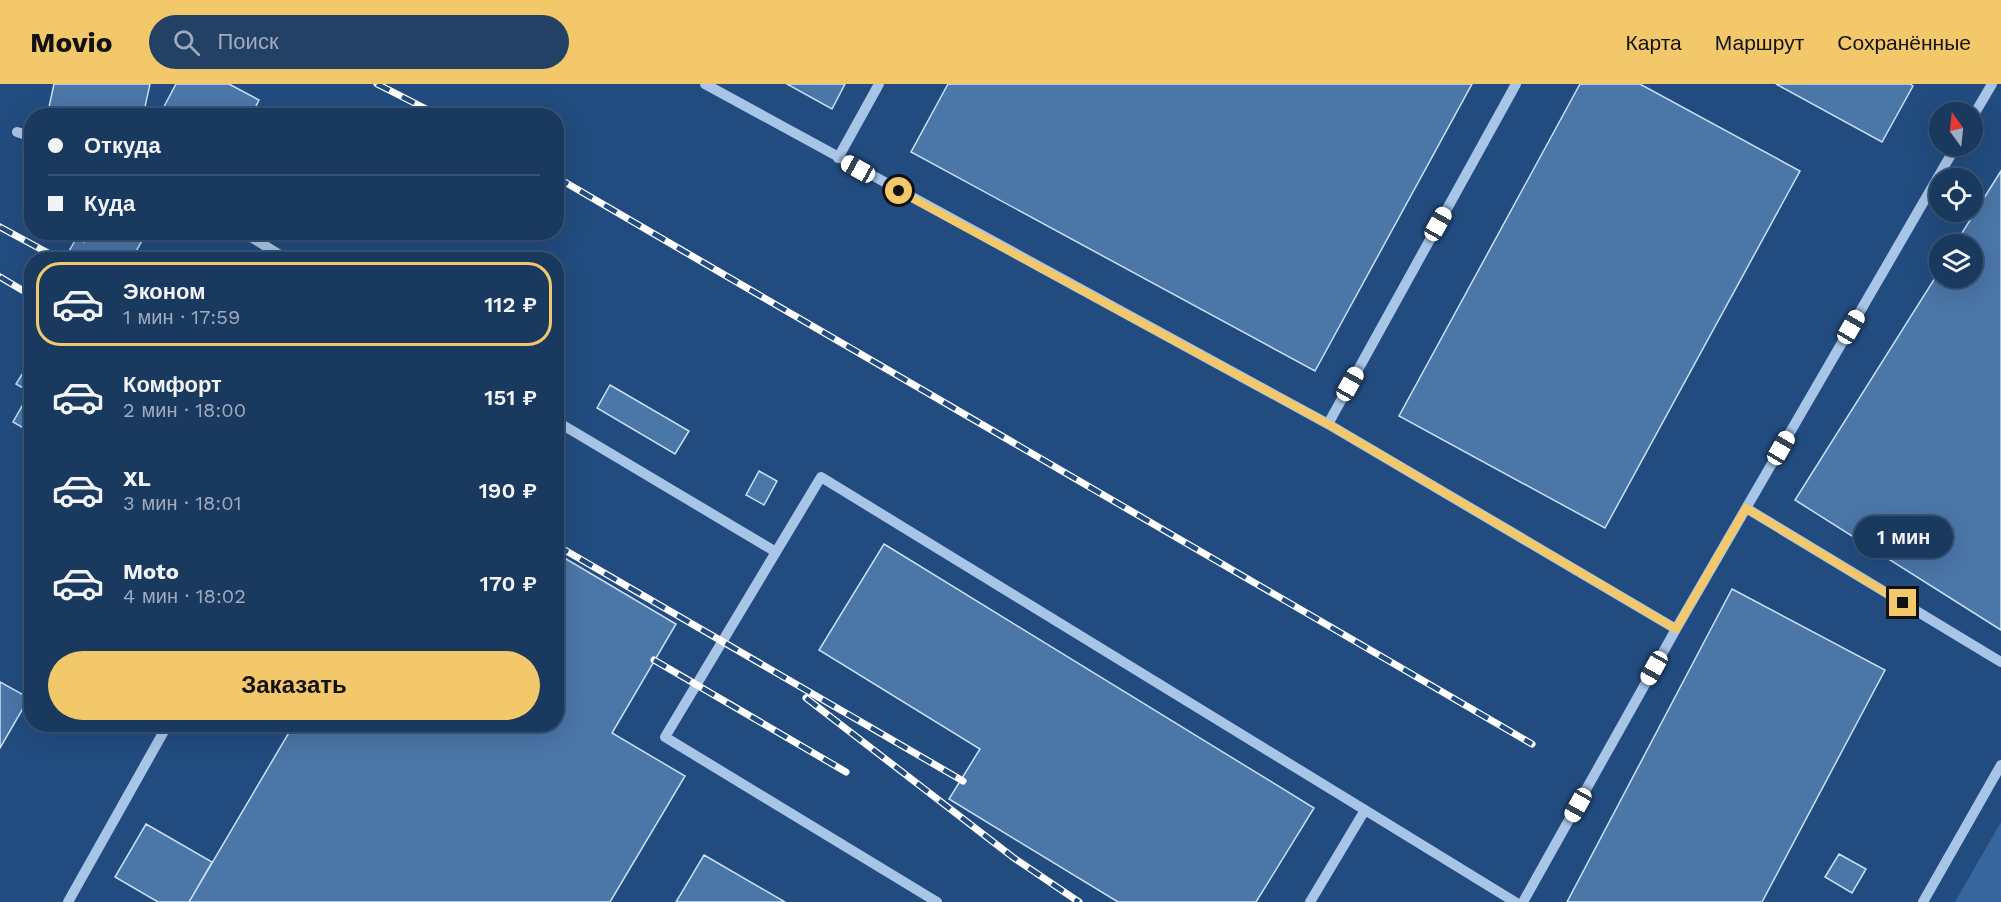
<!DOCTYPE html>
<html lang="ru">
<meta charset="utf-8">
<style>
:root{--surface:#1a395f;--page:#234065;--text:#f1f3f6;--muted:#9facbd;--line:#385374;--accent:#f2c86a}
body{margin:0;font-family:"Work Sans",sans-serif;background:var(--page);color:var(--text);height:100vh;display:flex;flex-direction:column;font-size:22px;white-space:nowrap}
*{box-sizing:border-box;margin:0}
p{font-size:20px;color:var(--muted)}
.icon{flex:none;width:33px;height:33px;fill:none;stroke:currentColor;stroke-width:2;stroke-linecap:round;stroke-linejoin:round}
.map{position:relative;flex:1;overflow:hidden}
.drawer{position:absolute;left:24px;top:168px;width:540px;height:480px;display:flex;flex-direction:column;background:var(--surface);border-radius:24px;box-shadow:0 6px 24px #0002,0 0 0 2px var(--line)}
.drawer>*{flex:none}
.hud{position:absolute;left:24px;top:24px;width:540px;height:132px;border-radius:24px;box-shadow:0 6px 24px #0002,0 0 0 2px var(--line);display:grid;align-content:center;height:132px;padding:0 24px;background:var(--surface)}
.needle{width:39px;rotate:345deg}
.controls{position:absolute;left:1929px;top:18px;display:grid;gap:12px}
.controls a{display:grid;place-items:center;width:54px;height:54px;border-radius:50%;background:var(--surface);box-shadow:0 6px 24px #0002,0 0 0 2px var(--line);font-size:30px}
.end{position:absolute;width:27px;height:27px;margin:-14px;border:8px solid #f2c86a;background:#111;box-shadow:0 0 0 3px #111}
.from{border-radius:50%}
.bubble{position:absolute;height:42px;border-radius:21px;background:var(--surface);box-shadow:0 6px 24px #0002,0 0 0 2px var(--line);font-size:20px;font-weight:600;line-height:42px;text-align:center}
.car{position:absolute;width:18px;height:36px;margin:-18px -9px;border-radius:8px;box-shadow:0 0 4px 2px #0007;background:linear-gradient(#fff 24%,#345 0 40%,#fff 0 76%,#345 0 86%,#fff 0)}
.hud b{display:flex;align-items:center;gap:21px;height:57px;font-size:22px}
.hud b+b{border-top:2px solid var(--line)}
.hud i{width:15px;height:15px;background:var(--text)}
ul{padding:10px 0 0;list-style:none}
li{display:flex;align-items:center;gap:18px;height:84px;margin:0 12px 9px;padding:0 12px;border:3px solid transparent;border-radius:24px}
li div{flex:1}
li b{display:block;font-size:22px}
li em{font-style:normal;font-weight:600}
li.on{border-color:var(--accent)}
li>.icon{width:54px;height:54px;stroke-width:1.5}
.cta{display:flex;gap:12px;margin-top:auto;padding:12px 24px}
.cta a{flex:1;height:69px;border-radius:36px;background:var(--accent);color:#111;font-size:24px;font-weight:600;line-height:69px;text-align:center}
header{display:flex;align-items:center;gap:36px;box-sizing:border-box;height:84px;padding:0 30px;background:var(--accent);color:#111}
header strong{font-size:28px}
nav{display:flex;gap:33px;margin-inline-start:auto;font-size:21px}
.search{width:420px;height:54px;background:var(--page);display:flex;align-items:center;gap:15px;box-sizing:border-box;padding:0 21px;border-radius:33px;color:var(--muted);font-size:22px}
.map>svg:first-child{display:block}
.green{fill:#36669d}
.building{fill:#4b76a8;stroke:#cbdff5;stroke-width:1.5}
.lines{fill:none;stroke-linecap:round;stroke-linejoin:round}
.minor{stroke:#a8c5e7;stroke-width:10}
.rail-casing{stroke:#fff;stroke-width:7}
.rail{stroke:#224c7f;stroke-width:4.5;stroke-dasharray:14;stroke-linecap:butt}
.route{stroke:#f2c86a;stroke-width:8}
</style>
<header>
<strong>Movio</strong>
<div class="search"><svg class="icon" aria-label="search" viewBox="0 0 24 24"><circle cx="10" cy="10" r="6"/><path d="M15 15l6 6"/></svg>Поиск</div>
<nav><a>Карта</a><a>Маршрут</a><a>Сохранённые</a></nav>
</header>
<div class="map">
<svg width="2001" height="818" viewBox="0 0 2001 818">
<rect width="100%" height="100%" fill="#224c7f"/>
<path class="green" d="M2001,738V818H1955Z"/>
<path class="building" d="M54,0H150L143,32H47Z
M176,0H229L259,16L251,32H219L203,23L199,32H159Z
M787,0H845L832,25Z
M948,0H1472L1315,287L911,68Z
M1580,0H1640L1800,87L1605,444L1399,332Z
M1776,0H1910L1913,2L1882,58Z
M2001,87V546L1795,416L1940,186V194H1972V160H1955Z
M89,148H147L131,176H64L77,153L84,158Z
M31,276H32V349L13,338L30,308L16,300Z
M610,301L689,347L675,370L597,324Z
M759,387L777,397L764,421L746,411Z
M884,460L1314,724L1256,818H1118L949,715L980,665L819,566Z
M556,469L676,540L612,649L685,692L610,818H189L294,640H556Z
M1732,505L1885,586L1762,818H1567Z
M0,598L29,614L0,664Z
M146,740L212,778L189,818H158L115,793Z
M1839,770L1866,785L1852,809L1825,793Z
M704,771L785,818H676Z"/>
<g class="lines">
<path class="minor" d="M705,0L1328,340L1676,545
M1972,34L1992,0
M17,48L32,53
M838,74L879,0
M243,148L288,176
M556,337L776,468
M1328,340L1516,0
M1746,424L2001,578
M1365,726L1515,818
M68,818L168,640
M937,818L665,653L821,393L1365,726L1310,818
M1523,818L1676,545L1956,62
M1923,818L2001,681"/>
<defs>
<path id="rail" d="M377,0L440,32
M556,93L1532,660
M0,143L61,176
M0,193L32,212
M556,461L963,697
M654,576L846,688
M806,614L1014,774L1079,818"/>
</defs>
<use href="#rail" class="rail-casing"/>
<use href="#rail" class="rail"/>
</g>
<g class="lines">
<path class="route" d="M899,107L1328,340L1676,545L1746,424L1903,519"/>
</g>
</svg>
<div class="controls">
<a><svg class="needle" viewBox="-14 -14 28 28"><path d="M0-13l5 13h-10z" fill="#e53935"/><path d="M0 13l5-13h-10z" fill="#9facbd"/></svg></a>
<a><svg class="icon" aria-label="locate" viewBox="0 0 24 24"><circle cx="12" cy="12" r="6"/><path d="M12 2v4M12 18v4M2 12h4M18 12h4"/></svg></a>
<a><svg class="icon" aria-label="layers" viewBox="0 0 24 24"><path d="M12 4l9 5-9 5-9-5zM3 14l9 5 9-5"/></svg></a>
</div>
<i class="end from" style="left:899px;top:107px"></i>
<i class="end" style="left:1903px;top:519px"></i>
<div class="bubble" style="left:1854px;top:432px;width:99px">1 мин</div>
<i class="car" style="left:858px;top:85px;rotate:299deg"></i>
<i class="car" style="left:1438px;top:140px;rotate:29deg"></i>
<i class="car" style="left:1851px;top:243px;rotate:30deg"></i>
<i class="car" style="left:1350px;top:300px;rotate:29deg"></i>
<i class="car" style="left:1781px;top:364px;rotate:30deg"></i>
<i class="car" style="left:1654px;top:584px;rotate:209deg"></i>
<i class="car" style="left:1578px;top:721px;rotate:209deg"></i>
<div class="hud">
<b><i class="from"></i>Откуда</b>
<b><i></i>Куда</b>
</div>
<section class="drawer">
<ul>
<li class="on"><svg class="icon" aria-label="car" viewBox="0 0 24 24"><path d="M5 17H2v-5l4-1 3-4h7l3 4 3 1v5h-3M9 17h6M6 11h13"/><circle cx="7" cy="17" r="2"/><circle cx="17" cy="17" r="2"/></svg><div><b>Эконом</b><p>1 мин · 17:59</p></div><em>112 ₽</em></li>
<li><svg class="icon" aria-label="car" viewBox="0 0 24 24"><path d="M5 17H2v-5l4-1 3-4h7l3 4 3 1v5h-3M9 17h6M6 11h13"/><circle cx="7" cy="17" r="2"/><circle cx="17" cy="17" r="2"/></svg><div><b>Комфорт</b><p>2 мин · 18:00</p></div><em>151 ₽</em></li>
<li><svg class="icon" aria-label="car" viewBox="0 0 24 24"><path d="M5 17H2v-5l4-1 3-4h7l3 4 3 1v5h-3M9 17h6M6 11h13"/><circle cx="7" cy="17" r="2"/><circle cx="17" cy="17" r="2"/></svg><div><b>XL</b><p>3 мин · 18:01</p></div><em>190 ₽</em></li>
<li><svg class="icon" aria-label="car" viewBox="0 0 24 24"><path d="M5 17H2v-5l4-1 3-4h7l3 4 3 1v5h-3M9 17h6M6 11h13"/><circle cx="7" cy="17" r="2"/><circle cx="17" cy="17" r="2"/></svg><div><b>Moto</b><p>4 мин · 18:02</p></div><em>170 ₽</em></li>
</ul>
<div class="cta"><a>Заказать</a></div>
</section>
</div>
